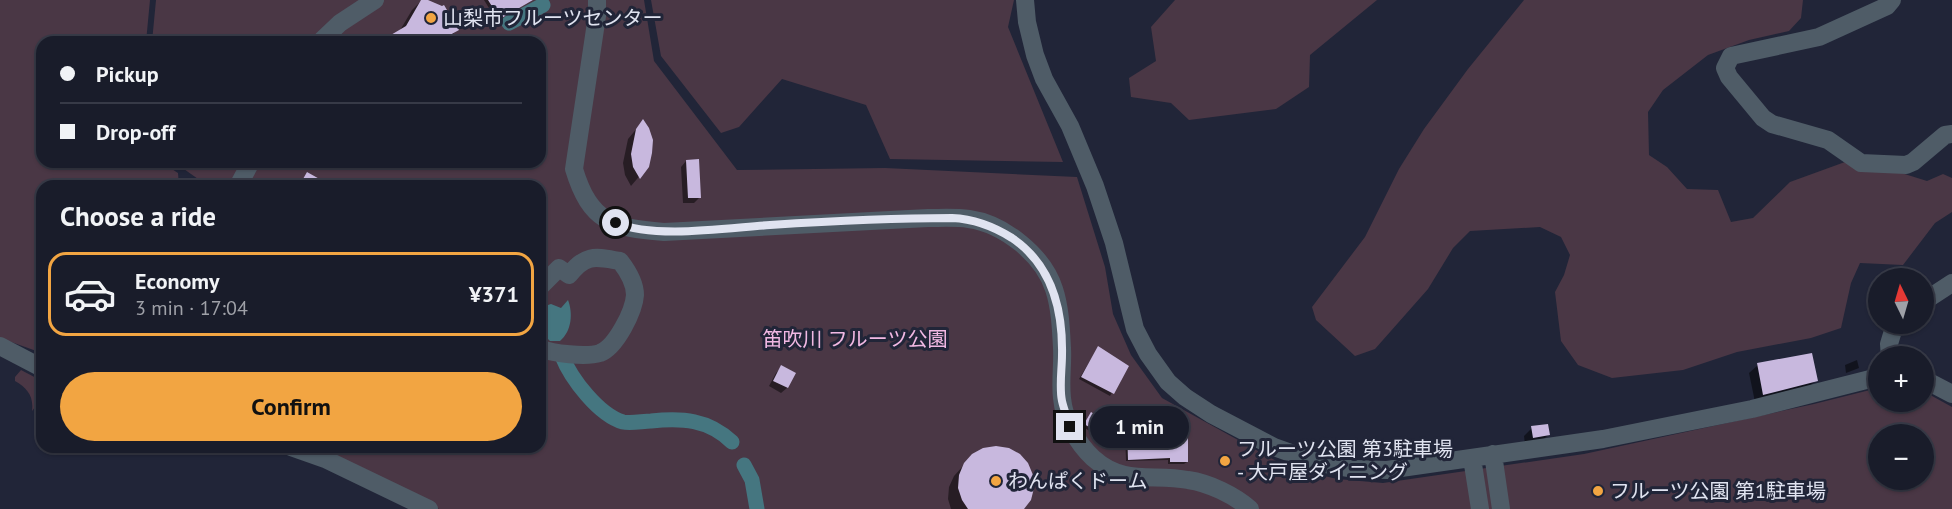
<!DOCTYPE html>
<meta charset="utf-8">
<style>
:root{--surface:#191c2a;--page:#262936;--text:#f1f3f6;--muted:#9fa1a8;--line:#373a47;--accent:#f2a542}
body{margin:0;font-family:"PT Sans","Noto Sans JP",sans-serif;background:var(--page);color:var(--text);height:100vh;display:flex;flex-direction:column;font-size:22px;white-space:nowrap}
*{box-sizing:border-box;margin:0}
p{font-size:20px;color:var(--muted)}
.icon{flex:none;width:33px;height:33px;fill:none;stroke:currentColor;stroke-width:2;stroke-linecap:round;stroke-linejoin:round}
.map{position:relative;flex:1;overflow:hidden}
.drawer{position:absolute;left:36px;top:180px;width:510px;height:273px;display:flex;flex-direction:column;background:var(--surface);border-radius:18px;box-shadow:0 2px 4px #0004,0 0 0 2px var(--line)}
.drawer>*{flex:none}
.top-card{position:absolute;left:36px;top:36px;width:510px;height:132px;border-radius:18px;box-shadow:0 2px 4px #0004,0 0 0 2px var(--line);display:grid;align-content:center;height:132px;padding:0 24px;background:var(--surface)}
.needle{width:39px;rotate:355deg}
.fabs{position:absolute;left:1868px;top:268px;display:grid;gap:12px}
.fabs a{display:grid;place-items:center;width:66px;height:66px;border-radius:50%;background:var(--surface);box-shadow:0 2px 4px #0004,0 0 0 2px var(--line);font-size:30px}
.end{position:absolute;width:27px;height:27px;margin:-14px;border:8px solid #e0e3f0;background:#111;box-shadow:0 0 0 3px #111}
.from{border-radius:50%}
.bubble{position:absolute;height:42px;border-radius:21px;background:var(--surface);box-shadow:0 2px 4px #0004,0 0 0 2px var(--line);font-size:20px;font-weight:700;line-height:42px;text-align:center}
.top-card b{display:flex;align-items:center;gap:21px;height:57px;font-size:22px}
.top-card b+b{border-top:2px solid var(--line)}
.top-card i{width:15px;height:15px;background:var(--text)}
ul{padding:0;list-style:none}
li{display:flex;align-items:center;gap:18px;height:84px;margin:0 12px 9px;padding:0 12px;border:3px solid var(--line);border-radius:18px}
li div{flex:1}
li b{display:block;font-size:22px}
li em{font-style:normal;font-weight:700}
li.current{border-color:var(--accent)}
li>.icon{width:54px;height:54px;stroke-width:1.5}
h2{padding:0 24px;font-size:27px;line-height:72px}
.action{display:flex;gap:12px;margin-top:auto;padding:12px 24px}
.action a{flex:1;height:69px;border-radius:36px;background:var(--accent);color:#111;font-size:24px;font-weight:700;line-height:69px;text-align:center}
.map>svg:first-child{display:block}
.green{fill:#4a3745;fill-rule:evenodd}
.water{fill:#457680}
.shadow{fill:#0007}
.lines{fill:none;stroke-linecap:round;stroke-linejoin:round}
.canal{stroke:#457680;stroke-width:15}
.building{fill:#c8b8de}
.minor{stroke:#4f5c67;stroke-width:18}
.route{stroke:#e0e3f0;stroke-width:8}
.poi-dot{fill:#f2a542;stroke:#212538;stroke-width:2}
.labels{text-anchor:middle;stroke-width:6;stroke-linejoin:round;paint-order:stroke}
.poi-label{font-size:20px;fill:#e0e3f0;stroke:#212538;text-anchor:start}
.park-label{font-size:20px;fill:#f1b8e3;stroke:#212538}
</style>
<div class="map">
<svg width="1952" height="509" viewBox="0 0 1952 509">
<rect width="100%" height="100%" fill="#212538"/>
<path class="green" d="M0,0H150L146,42H42V162H161L178,173L179,186H42V353L0,338Z
M156,0H644L654,61L737,170L885,168L1077,177L1105,267L1113,314L1131,355L1162,398L1287,467L1337,479L1383,483L1584,454L1814,404L1878,388V402H1923V391L1952,407V509H439L311,447H540V186H208L174,162H540V42H152ZM1878,435H1923V480H1878Z
M651,0H1014L1008,27L1063,162L890,159L866,105L782,79L739,127L721,133L661,56Z
M1175,0H1377L1310,55L1309,87L1276,109L1189,120L1171,103L1131,97L1129,78L1156,61L1151,27Z
M1524,0H1803L1801,18L1789,31L1749,40L1708,55L1663,90L1648,112L1649,155L1667,167L1687,189L1718,190L1731,222L1753,218L1790,182L1845,162L1895,171L1927,181L1943,174L1952,178V212L1935,223L1903,265L1860,263L1851,283L1841,328L1811,338L1737,352L1683,370L1612,378L1578,365L1561,341L1555,292L1564,275L1570,255L1561,237L1540,227L1470,231L1453,248L1428,289L1375,349L1355,356L1316,320L1312,307L1365,237L1399,169L1424,129L1468,69Z
M21,370L42,381V398L32,411C34,396 27,388 15,381V377Z"/>
<path class="water" d="M568,300C573,313 572,331 560,341H550L540,331C540,320 538,308 551,304L561,308Z"/>
<path class="shadow" d="M422,0H425L457,30L449,38L452,42H382L399,32L412,10Z
M484,0H533L497,21Z
M643,121L648,166L631,186L625,175L623,163L628,139Z
M686,161L700,197L694,203H683L681,167Z
M1096,351L1127,366L1110,396L1079,379Z
M1857,360L1859,368L1846,373L1845,365Z
M1758,365L1816,380L1807,389L1755,402L1749,373Z
M782,367L794,374L787,388L781,393L769,386L776,373Z
M1089,417L1106,423L1098,436L1083,427Z
M1532,428L1548,435L1540,443L1525,445L1524,436Z
M1128,430L1166,440L1187,462L1184,464H1168V460L1126,461L1125,432Z
M973,455L1022,509H951L948,499L949,487L954,476Z"/>
<g class="lines">
<path class="canal" d="M509,23L543,5
M562,356C571,379 599,415 623,422C631,424 643,421 651,421C682,418 708,419 732,442
M744,465L752,480L757,509"/>
</g>
<path class="building" d="M421,0H428L442,6L444,5L459,30L450,35L453,42H379L406,26Z
M488,0H533L500,19Z
M643,119L649,128L653,140L652,153L649,167L640,179L633,167L631,154L636,129Z
M699,159L701,198H688L686,160Z
M307,172L332,186H299Z
M1098,346L1129,366L1114,394L1081,377Z
M1812,353L1818,381L1763,395L1757,363Z
M781,365L796,373L788,388L773,381Z
M1091,412L1108,423L1101,434L1084,424Z
M1548,424L1550,435L1533,438L1531,426Z
M1127,428H1167V438H1188V462H1170V458L1128,460Z
M996,446L1009,448L1020,454L1028,463L1033,475L1034,488L1031,500L1024,509H968L962,500L958,488L959,475L964,463L972,454L983,448Z"/>
<g class="lines">
<path class="minor" d="M597,0V16L574,169C590,222 612,228 664,232L928,218C941,218 956,217 969,219C1004,224 1043,255 1054,289C1060,307 1061,328 1062,348C1063,364 1060,381 1062,398C1064,420 1077,443 1093,458C1124,486 1153,473 1188,480C1209,483 1234,495 1250,509
M1025,0L1027,22L1035,55L1044,79L1070,126L1095,186L1114,243L1135,329L1148,354L1168,382L1185,397L1211,414L1274,447L1319,463L1353,469L1387,470L1603,439L1752,409L1878,377
M1892,0L1887,6L1819,37L1731,56L1725,68L1729,77L1763,118L1772,124L1828,140L1861,163L1906,165L1913,162L1945,135L1952,134
M320,42L340,23L375,0
M238,186L251,162
M540,287L559,268L569,275C586,253 596,257 620,261C627,270 635,282 635,295C634,311 616,347 600,353C587,357 552,354 540,348
M1923,302L1952,283
M0,346L42,368
M1890,357L1889,344L1895,324
M1923,381L1931,383L1952,394
M291,447L325,459L429,509
M1493,454L1501,509
M1472,458L1480,509"/>
</g>
<g class="lines">
<path class="route" d="M616,223C655,239 726,228 770,225C831,221 891,218 952,218C975,219 993,226 1012,238C1052,265 1063,309 1062,355C1062,369 1059,387 1062,401C1064,410 1068,419 1070,427"/>
</g>
<g class="poi-dot">
<circle cx="431" cy="18" r="6"/>
<circle cx="1225" cy="461" r="6"/>
<circle cx="996" cy="481" r="6"/>
<circle cx="1598" cy="491" r="6"/>
</g>
<g class="labels">
<g class="poi-label">
<text x="443" y="25">山梨市フルーツセンター</text>
<text x="1237" y="456">フルーツ公園 第3駐車場<tspan x="1237" dy="23">- 大戸屋ダイニング</tspan></text>
<text x="1008" y="488">わんぱくドーム</text>
<text x="1610" y="498">フルーツ公園 第1駐車場</text>
</g>
<g class="park-label">
<text x="855" y="346">笛吹川 フルーツ公園</text>
</g>
</g>
</svg>
<div class="fabs">
<a><svg class="needle" viewBox="-14 -14 28 28"><path d="M0-13l5 13h-10z" fill="#e53935"/><path d="M0 13l5-13h-10z" fill="#9fa1a8"/></svg></a>
<a>+</a>
<a>−</a>
</div>
<i class="end from" style="left:616px;top:223px"></i>
<i class="end" style="left:1070px;top:427px"></i>
<div class="bubble" style="left:1090px;top:406px;width:99px">1 min</div>
<div class="top-card">
<b><i class="from"></i>Pickup</b>
<b><i></i>Drop-off</b>
</div>
<section class="drawer">
<h2>Choose a ride</h2>
<ul>
<li class="current"><svg class="icon" aria-label="car" viewBox="0 0 24 24"><path d="M5 17H2v-5l4-1 3-4h7l3 4 3 1v5h-3M9 17h6M6 11h13"/><circle cx="7" cy="17" r="2"/><circle cx="17" cy="17" r="2"/></svg><div><b>Economy</b><p>3 min · 17:04</p></div><em>¥371</em></li>
</ul>
<div class="action"><a>Confirm</a></div>
</section>
</div>
